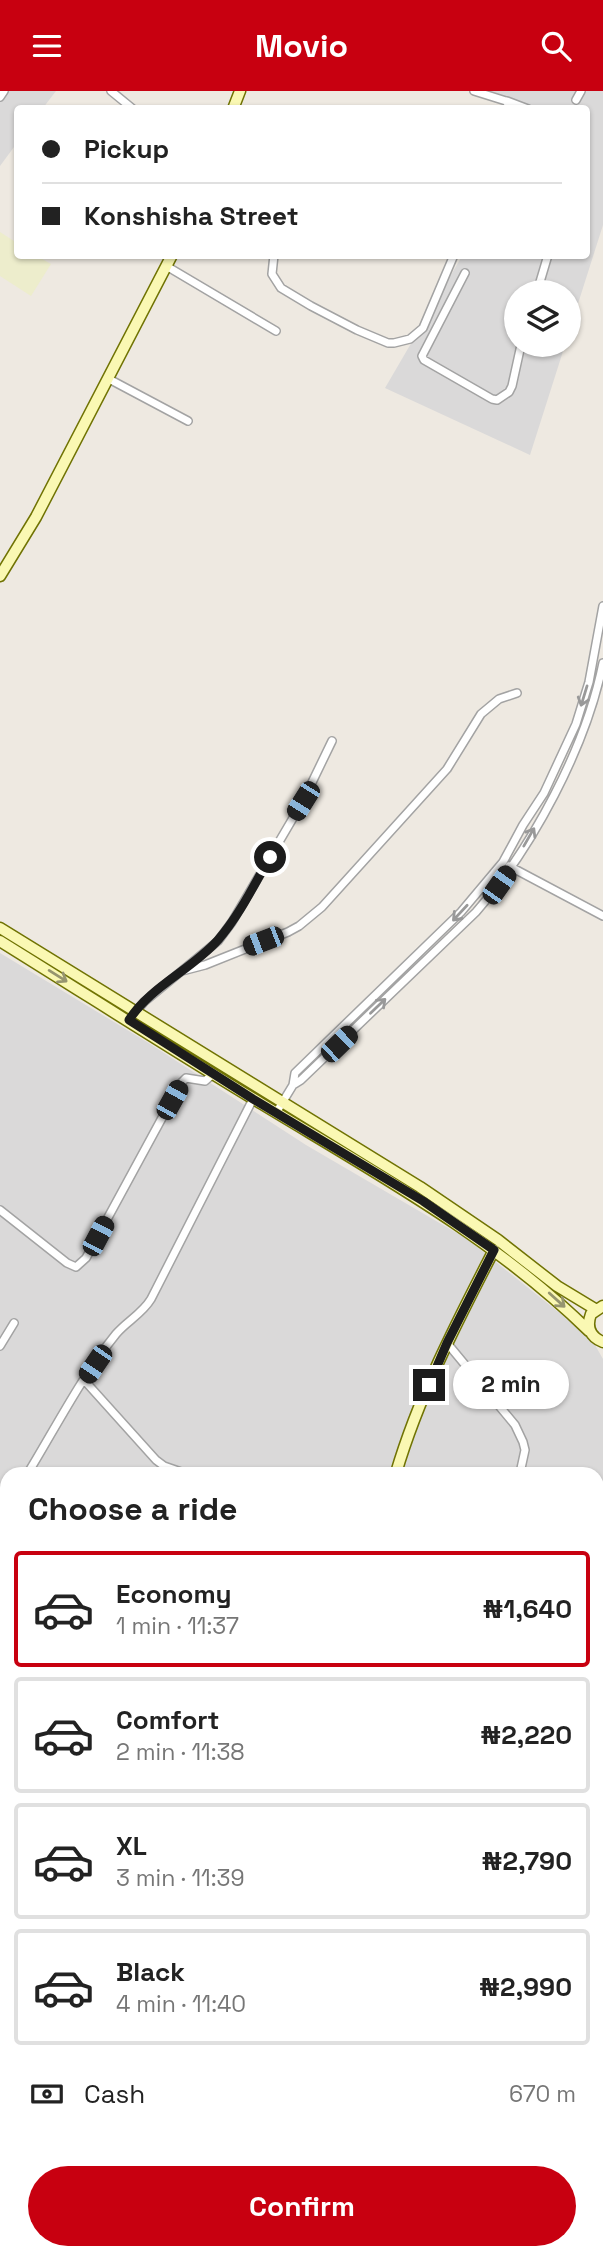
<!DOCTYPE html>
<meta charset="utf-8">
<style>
:root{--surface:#fff;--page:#f2f2f2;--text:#222;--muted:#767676;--line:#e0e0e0;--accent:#c80010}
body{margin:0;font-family:"Space Grotesk",sans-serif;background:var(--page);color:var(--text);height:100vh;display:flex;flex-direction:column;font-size:26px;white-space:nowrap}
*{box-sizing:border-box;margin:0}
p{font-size:23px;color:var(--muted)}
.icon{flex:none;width:38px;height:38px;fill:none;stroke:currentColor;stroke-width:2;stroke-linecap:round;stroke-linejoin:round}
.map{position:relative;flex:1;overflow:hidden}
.side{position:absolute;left:0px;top:1376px;width:604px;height:793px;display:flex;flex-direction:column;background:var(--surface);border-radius:21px 21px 0 0;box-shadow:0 2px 5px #0004}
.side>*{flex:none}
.hud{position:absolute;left:14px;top:14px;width:576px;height:154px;border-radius:7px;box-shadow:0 2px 5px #0004;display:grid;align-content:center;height:154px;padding:0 28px;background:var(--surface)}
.tools{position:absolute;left:504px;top:189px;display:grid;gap:14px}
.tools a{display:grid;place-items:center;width:77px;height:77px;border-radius:50%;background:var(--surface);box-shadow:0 2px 5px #0004;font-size:35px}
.end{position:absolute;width:32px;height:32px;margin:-16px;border:9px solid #1c1c1c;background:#fff;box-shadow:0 0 0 4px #fff}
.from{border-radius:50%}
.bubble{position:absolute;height:49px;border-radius:24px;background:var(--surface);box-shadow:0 2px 5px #0004;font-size:23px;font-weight:700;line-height:49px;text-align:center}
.car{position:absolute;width:21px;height:42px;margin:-21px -10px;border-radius:9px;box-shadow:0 0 5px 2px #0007;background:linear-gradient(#222 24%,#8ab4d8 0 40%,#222 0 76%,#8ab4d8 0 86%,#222 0)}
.hud b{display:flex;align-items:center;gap:24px;height:66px;font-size:26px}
.hud b+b{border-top:2px solid var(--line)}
.hud i{width:18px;height:18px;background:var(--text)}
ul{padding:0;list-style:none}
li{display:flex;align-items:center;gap:21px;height:116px;margin:0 14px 10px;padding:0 14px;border:4px solid var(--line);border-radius:7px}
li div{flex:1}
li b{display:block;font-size:26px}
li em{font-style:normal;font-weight:700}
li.on{border-color:var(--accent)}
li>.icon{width:63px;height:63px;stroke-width:1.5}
h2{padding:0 28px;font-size:32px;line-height:84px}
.pay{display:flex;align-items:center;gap:18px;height:77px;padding:0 28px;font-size:26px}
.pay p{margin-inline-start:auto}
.cta{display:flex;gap:14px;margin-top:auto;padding:14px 28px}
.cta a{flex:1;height:80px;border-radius:42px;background:var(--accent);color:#fff;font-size:28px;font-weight:700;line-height:80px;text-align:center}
header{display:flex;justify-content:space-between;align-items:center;height:91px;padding:0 28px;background:var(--accent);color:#fff;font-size:32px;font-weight:700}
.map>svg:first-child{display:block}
.residential{fill:#dad9d9}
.farmland{fill:#ededcc}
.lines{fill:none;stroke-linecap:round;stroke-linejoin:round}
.street-casing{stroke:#a3a3a3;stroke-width:10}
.secondary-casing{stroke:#707303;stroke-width:13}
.street{stroke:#fff;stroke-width:7}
.secondary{stroke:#faf8b3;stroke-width:10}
.oneway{stroke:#999}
.oneway2{stroke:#96956f}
.route{stroke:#1c1c1c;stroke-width:9}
</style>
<header><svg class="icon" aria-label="menu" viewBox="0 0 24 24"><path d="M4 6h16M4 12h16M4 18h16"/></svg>Movio<svg class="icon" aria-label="search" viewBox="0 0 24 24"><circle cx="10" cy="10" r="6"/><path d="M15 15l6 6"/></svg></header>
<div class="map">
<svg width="603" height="2168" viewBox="0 0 603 2168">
<rect width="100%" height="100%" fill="#eee9e1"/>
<path class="residential" d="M0,0H56L43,17L18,18L17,52L0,75Z
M486,0H603V134L569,241V201H516V254H565L530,364L385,297L462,165L586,164V18L521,17L522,13Z
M0,862L147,951L306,1054L467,1148L591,1247L603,1268V1767L597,1788V1382H7V2161H494L493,2168H0Z
M603,1858V2168H518L520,2161H597V1881Z"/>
<path class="farmland" d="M0,141L17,152L18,164L37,165L51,173L31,205L0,185Z"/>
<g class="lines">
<defs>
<path id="street" d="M111,0L133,18
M474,0L506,10L511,18
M0,6L4,0
M576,9L581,0
M507,10L528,18
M274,164L272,183L281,197L311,215L357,239L388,252H394L410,248L423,237L454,164
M168,176L276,240
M465,182L422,265L424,269L492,308L497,309L509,301L512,295L521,254
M537,201L548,164
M109,288L188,330
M509,775L603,825
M182,880L205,874L288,841L299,835L322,816L447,678L481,623L499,608L517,602
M129,929L144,911L218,850L232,831L303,710L332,650
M293,994L301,989L476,821C533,756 586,656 603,572
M276,1022L293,994L295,982L461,821L503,771L523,734L544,702L576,633L589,591L603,515
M0,1119L67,1172L76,1176L86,1167L181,992L186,987L205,990L213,983
M447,1252L515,1334L523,1351L525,1359L520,1382
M0,1255L14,1232
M84,1289L156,1369L164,1375L184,1382
M28,1382C56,1336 82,1285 116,1243C127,1230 142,1223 151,1208L253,1008
M0,1430L7,1419
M597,1446L603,1428
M0,1513L7,1515
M597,1522L603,1524
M0,1631L7,1634
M0,1677L7,1656
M597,1720L603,1722
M0,1762L7,1764
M0,1916L7,1918
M597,1920L603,1922
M0,2049L7,2022
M597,2108L603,2109
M65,2168L67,2161
M282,2168L284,2161
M380,2168L382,2161"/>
<path id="secondary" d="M233,18L240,0
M0,485L36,426L172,164
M0,837L420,1096L498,1149L557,1195L595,1218
M0,850C87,904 174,960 262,1013C376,1082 493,1146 589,1240
M603,1215L591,1223C586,1236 590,1246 603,1251
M396,1382C419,1304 457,1231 494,1159
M597,1821L603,1798
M597,1865L603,1842
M0,2049L7,2050
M438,2161L464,2168
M170,2168L172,2161
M505,2168L507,2161
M515,2168L517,2161"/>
</defs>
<use href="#street" class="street-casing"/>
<use href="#secondary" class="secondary-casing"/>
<use href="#street" class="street"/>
<use href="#secondary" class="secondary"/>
</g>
<defs><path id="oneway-shaft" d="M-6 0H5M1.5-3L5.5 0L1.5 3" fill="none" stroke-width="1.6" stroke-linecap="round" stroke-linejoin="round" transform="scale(1.75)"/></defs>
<g class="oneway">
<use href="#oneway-shaft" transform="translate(584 605) rotate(107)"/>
<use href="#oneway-shaft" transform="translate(529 746) rotate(-60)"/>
<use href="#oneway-shaft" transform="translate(460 822) rotate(133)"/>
<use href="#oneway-shaft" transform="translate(378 915) rotate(-44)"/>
</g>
<g class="oneway2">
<use href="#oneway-shaft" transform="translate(58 885) rotate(32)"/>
<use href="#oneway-shaft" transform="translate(557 1209) rotate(42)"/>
</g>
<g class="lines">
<path class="route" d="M270,766C254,794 239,825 218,849C191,879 150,896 129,929L253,1008L423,1110L494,1159L447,1252L429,1294"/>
</g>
</svg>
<div class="tools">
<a><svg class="icon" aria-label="layers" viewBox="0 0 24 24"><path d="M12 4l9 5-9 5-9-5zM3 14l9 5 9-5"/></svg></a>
</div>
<i class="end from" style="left:270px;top:766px"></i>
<i class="end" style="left:429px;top:1294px"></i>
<div class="bubble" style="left:453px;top:1269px;width:116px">2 min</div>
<i class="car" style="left:303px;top:710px;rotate:212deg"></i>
<i class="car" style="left:499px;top:794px;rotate:35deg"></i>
<i class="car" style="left:263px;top:850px;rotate:249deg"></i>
<i class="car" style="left:339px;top:953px;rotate:46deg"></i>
<i class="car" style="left:172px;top:1009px;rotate:29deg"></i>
<i class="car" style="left:98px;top:1145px;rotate:28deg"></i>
<i class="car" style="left:95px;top:1273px;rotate:214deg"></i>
<div class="hud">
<b><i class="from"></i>Pickup</b>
<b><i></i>Konshisha Street</b>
</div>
<section class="side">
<h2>Choose a ride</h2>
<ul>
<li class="on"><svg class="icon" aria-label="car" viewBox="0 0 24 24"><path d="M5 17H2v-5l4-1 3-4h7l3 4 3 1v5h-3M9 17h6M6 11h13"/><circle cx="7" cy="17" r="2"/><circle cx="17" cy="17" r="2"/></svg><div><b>Economy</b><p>1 min · 11:37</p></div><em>₦1,640</em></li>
<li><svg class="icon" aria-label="car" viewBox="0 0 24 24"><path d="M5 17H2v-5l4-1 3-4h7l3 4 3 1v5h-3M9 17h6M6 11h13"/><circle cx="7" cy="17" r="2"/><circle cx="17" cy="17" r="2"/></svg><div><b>Comfort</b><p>2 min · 11:38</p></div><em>₦2,220</em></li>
<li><svg class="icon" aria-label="car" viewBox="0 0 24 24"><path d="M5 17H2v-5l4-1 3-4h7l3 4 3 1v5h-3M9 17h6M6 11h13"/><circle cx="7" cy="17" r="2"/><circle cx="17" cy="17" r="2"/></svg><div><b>XL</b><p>3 min · 11:39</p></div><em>₦2,790</em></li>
<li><svg class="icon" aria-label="car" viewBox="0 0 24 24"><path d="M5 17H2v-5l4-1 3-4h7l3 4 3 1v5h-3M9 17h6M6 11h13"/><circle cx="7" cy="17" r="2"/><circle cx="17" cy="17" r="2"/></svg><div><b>Black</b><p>4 min · 11:40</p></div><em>₦2,990</em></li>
</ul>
<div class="pay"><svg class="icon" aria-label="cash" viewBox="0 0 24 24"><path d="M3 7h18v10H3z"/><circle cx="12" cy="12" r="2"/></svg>Cash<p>670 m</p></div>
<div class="cta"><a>Confirm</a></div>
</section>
</div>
